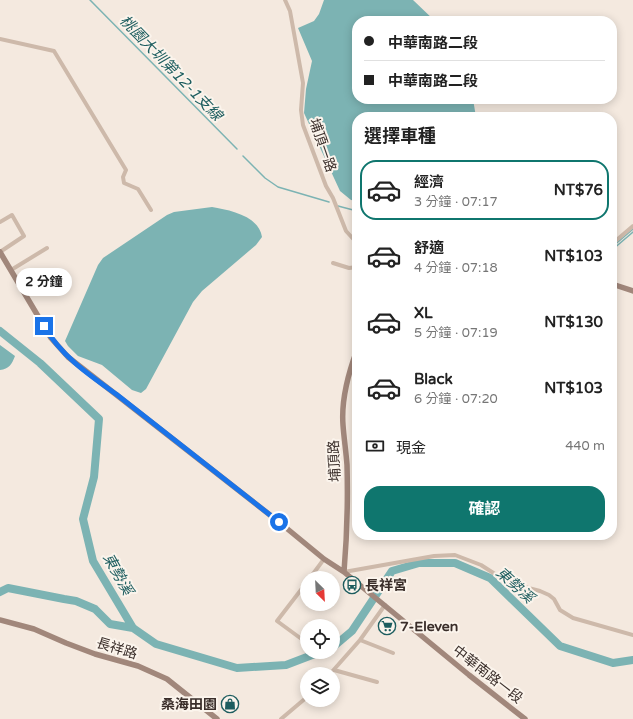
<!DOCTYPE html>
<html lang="zh-TW">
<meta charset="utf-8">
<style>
:root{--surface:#fff;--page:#f2f2f2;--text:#222;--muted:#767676;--line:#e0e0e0;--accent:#0f766e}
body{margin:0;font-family:"Varela Round","Noto Sans TC",sans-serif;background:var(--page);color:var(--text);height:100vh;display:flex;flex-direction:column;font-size:15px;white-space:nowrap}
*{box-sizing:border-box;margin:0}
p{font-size:13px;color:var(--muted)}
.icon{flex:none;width:22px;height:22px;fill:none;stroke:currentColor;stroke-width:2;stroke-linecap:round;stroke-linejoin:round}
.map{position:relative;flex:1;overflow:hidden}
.drawer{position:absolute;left:352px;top:112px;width:265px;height:428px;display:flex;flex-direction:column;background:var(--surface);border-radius:16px;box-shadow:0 2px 10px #0003}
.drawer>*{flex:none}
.banner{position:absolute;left:352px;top:16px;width:265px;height:88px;border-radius:16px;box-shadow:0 2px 10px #0003;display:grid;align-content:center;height:88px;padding:0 12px;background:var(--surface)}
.needle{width:26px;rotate:156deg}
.fabs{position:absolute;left:300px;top:571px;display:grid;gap:8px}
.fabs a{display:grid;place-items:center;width:40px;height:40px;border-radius:50%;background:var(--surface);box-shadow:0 2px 10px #0003;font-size:20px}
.end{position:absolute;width:18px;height:18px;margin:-9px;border:5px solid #1a73e8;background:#fff;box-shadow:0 0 0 2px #fff}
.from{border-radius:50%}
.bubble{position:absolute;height:28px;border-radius:14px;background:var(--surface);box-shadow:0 2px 10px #0003;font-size:13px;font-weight:700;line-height:28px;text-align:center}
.banner b{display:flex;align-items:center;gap:14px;height:38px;font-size:15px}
.banner b+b{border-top:1px solid var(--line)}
.banner i{width:10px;height:10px;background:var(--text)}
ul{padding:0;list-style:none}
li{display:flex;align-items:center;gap:12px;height:60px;margin:0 8px 6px;padding:0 4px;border:2px solid transparent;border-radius:16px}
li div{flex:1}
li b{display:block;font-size:15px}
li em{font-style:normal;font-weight:700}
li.active{border-color:var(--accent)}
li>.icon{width:36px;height:36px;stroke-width:1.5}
h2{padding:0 12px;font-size:18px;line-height:48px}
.pay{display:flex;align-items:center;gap:10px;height:44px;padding:0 12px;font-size:15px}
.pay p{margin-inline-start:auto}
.cta{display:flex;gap:8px;margin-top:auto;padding:8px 12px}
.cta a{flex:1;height:46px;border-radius:16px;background:var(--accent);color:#fff;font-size:16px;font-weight:700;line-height:46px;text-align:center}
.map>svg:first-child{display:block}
.water{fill:#7cb3b3}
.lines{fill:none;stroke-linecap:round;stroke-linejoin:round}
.stream{stroke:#7cb3b3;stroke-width:1.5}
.river{stroke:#7cb3b3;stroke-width:8}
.street{stroke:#cdb9aa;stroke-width:4}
.secondary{stroke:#a1877b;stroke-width:5.5}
.route{stroke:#1a73e8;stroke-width:5}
.labels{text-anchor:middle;stroke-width:4;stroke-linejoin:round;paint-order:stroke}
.street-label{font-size:14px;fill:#3a2e2a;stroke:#fbf4ec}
.poi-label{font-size:14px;font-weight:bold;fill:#3a2e2a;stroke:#fbf4ec;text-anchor:start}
.water-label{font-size:15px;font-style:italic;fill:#1d5d5f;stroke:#fbf4ec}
</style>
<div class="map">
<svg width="633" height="719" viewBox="0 0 633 719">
<rect width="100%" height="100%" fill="#f4e9df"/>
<path class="water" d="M324,0H413L435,21H357V99H366L371,103L376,99H473L476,117H357V201L351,200L340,191L304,113L306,89L312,61L298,28L314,21L319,14Z
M212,207C230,210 259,216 262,237L256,245L202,291L193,302L146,389L141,393L132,390L102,365L78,356L68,346L65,341L98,265L103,258L167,215L174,212Z
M0,345L15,356C12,364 9,369 0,370Z"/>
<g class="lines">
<path class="stream" d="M90,0L237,149
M243,156L265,178L278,187L329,202
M338,206L357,211
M612,247L633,229
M612,250L633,232"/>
<path class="river" d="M0,331L40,363L99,419L94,477L83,519L93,561L133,628L156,644L237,668L286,665L320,652
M0,592L8,588L64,599L76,601L95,609L110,624L133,628
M333,647L352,631L392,571L419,563H455L490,578L560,646L613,663L633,660"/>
<path class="street" d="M285,0L290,11L303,83L301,110L303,125L326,186L333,198L346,231L357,243
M0,39L54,51L126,170L123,177L124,183L138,189L151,210
M0,222L12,215L24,236L0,252
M612,244L633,226
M333,263L349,268L357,267
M11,270L47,248
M344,572L434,556L455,555L481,565L509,583L540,591L549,595L554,599L560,610L573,618L633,635
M310,578L324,559
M307,582L277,621L307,643
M360,640L393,653
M334,670L377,682
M330,674L360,640L385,605
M281,719L307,697"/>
<path class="secondary" d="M0,252L51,338L68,357L279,522L324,559L344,572L469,675L525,719
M612,284L633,291
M344,572C347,536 348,501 347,465C346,451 344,439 343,425C341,399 348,374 357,350
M0,620L34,629L66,643L95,654L138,666L167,679L217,719"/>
</g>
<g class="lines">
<path class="route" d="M44,326C61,356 89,375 116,394L279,522"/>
</g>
<defs>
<symbol id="bus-ring" viewBox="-11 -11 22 22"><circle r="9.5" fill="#fbf4ec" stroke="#1d5d5f" stroke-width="1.5"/><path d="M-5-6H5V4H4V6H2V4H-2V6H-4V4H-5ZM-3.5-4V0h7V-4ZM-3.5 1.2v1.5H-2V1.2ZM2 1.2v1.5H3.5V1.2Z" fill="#1d5d5f"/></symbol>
<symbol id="supermarket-ring" viewBox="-11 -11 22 22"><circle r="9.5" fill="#fbf4ec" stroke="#1d5d5f" stroke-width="1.5"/><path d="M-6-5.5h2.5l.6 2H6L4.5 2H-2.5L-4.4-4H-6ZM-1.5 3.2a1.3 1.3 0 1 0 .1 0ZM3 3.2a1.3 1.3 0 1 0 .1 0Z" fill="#1d5d5f"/></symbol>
<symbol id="shop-ring" viewBox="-11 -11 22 22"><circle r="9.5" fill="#fbf4ec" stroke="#1d5d5f" stroke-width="1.5"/><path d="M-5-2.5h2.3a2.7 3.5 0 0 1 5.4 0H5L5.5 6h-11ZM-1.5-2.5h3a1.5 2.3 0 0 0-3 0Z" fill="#1d5d5f"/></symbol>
</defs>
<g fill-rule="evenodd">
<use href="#bus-ring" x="342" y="575" width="20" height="20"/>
<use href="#supermarket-ring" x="377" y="616" width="20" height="20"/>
<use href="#shop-ring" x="220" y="694" width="20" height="20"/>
</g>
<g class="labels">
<g class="street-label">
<text transform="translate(323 145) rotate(71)" y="5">埔頂一路</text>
<text transform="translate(334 461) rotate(-93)" y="5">埔頂路</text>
<text transform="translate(117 648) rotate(17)" y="5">長祥路</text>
<text transform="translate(488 674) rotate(38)" y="5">中華南路一段</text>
</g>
<g class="poi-label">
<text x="365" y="590">長祥宮</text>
<text x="400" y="631">7-Eleven</text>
<text x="217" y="709" text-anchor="end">桑海田園</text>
</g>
<g class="water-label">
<text transform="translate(171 68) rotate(46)" y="5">桃園大圳第12-1支線</text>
<text transform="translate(118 574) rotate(61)" y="5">東勢溪</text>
<text transform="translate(515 585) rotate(42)" y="5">東勢溪</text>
</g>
</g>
</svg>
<div class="fabs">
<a><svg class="needle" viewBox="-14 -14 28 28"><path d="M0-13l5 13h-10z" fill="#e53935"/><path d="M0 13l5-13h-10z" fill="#767676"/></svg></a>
<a><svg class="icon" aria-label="locate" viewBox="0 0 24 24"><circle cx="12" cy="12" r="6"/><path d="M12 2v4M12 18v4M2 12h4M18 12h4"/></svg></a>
<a><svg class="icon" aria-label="layers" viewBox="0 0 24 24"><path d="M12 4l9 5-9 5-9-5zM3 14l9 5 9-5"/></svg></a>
</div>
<i class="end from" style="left:279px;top:522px"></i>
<i class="end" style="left:44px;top:326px"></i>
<div class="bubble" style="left:16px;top:268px;width:56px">2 分鐘</div>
<div class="banner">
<b><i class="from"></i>中華南路二段</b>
<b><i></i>中華南路二段</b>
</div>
<section class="drawer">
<h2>選擇車種</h2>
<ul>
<li class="active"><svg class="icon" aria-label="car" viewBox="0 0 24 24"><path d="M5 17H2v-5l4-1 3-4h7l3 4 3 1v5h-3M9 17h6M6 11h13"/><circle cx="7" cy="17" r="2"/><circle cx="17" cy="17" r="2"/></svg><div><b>經濟</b><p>3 分鐘 · 07:17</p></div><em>NT$76</em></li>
<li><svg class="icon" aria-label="car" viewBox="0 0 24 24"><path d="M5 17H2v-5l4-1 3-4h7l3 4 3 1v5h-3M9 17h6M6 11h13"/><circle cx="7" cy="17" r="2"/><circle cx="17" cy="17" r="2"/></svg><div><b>舒適</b><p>4 分鐘 · 07:18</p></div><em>NT$103</em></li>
<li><svg class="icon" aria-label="car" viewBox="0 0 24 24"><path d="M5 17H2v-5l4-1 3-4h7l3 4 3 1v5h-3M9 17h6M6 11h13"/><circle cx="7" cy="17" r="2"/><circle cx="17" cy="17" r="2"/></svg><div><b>XL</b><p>5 分鐘 · 07:19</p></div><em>NT$130</em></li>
<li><svg class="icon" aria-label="car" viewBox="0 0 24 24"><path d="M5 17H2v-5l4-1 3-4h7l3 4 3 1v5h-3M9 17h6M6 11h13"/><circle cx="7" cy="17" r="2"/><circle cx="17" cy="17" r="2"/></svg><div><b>Black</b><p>6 分鐘 · 07:20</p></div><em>NT$103</em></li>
</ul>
<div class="pay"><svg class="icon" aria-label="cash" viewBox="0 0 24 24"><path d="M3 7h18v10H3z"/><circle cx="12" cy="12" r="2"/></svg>現金<p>440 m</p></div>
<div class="cta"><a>確認</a></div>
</section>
</div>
